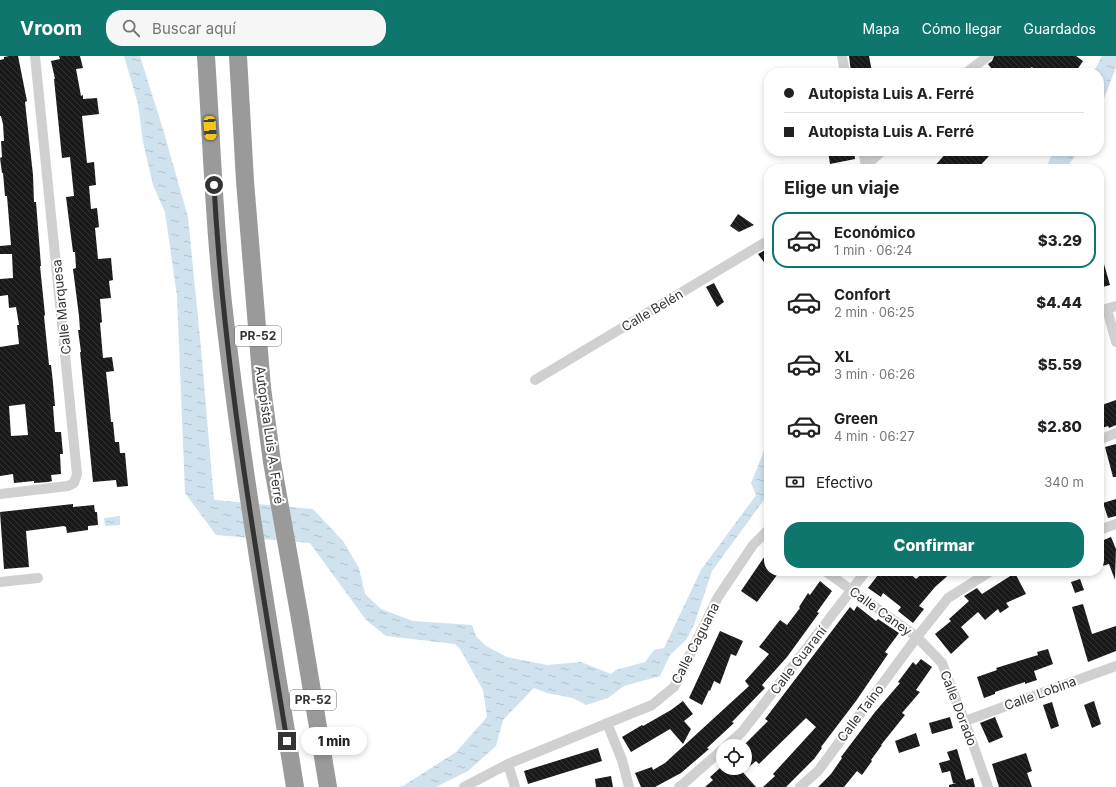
<!DOCTYPE html>
<html lang="es">
<meta charset="utf-8">
<style>
:root{--surface:#fff;--page:#f6f6f6;--text:#202124;--muted:#757577;--line:#e0e0e0;--accent:#0f766e}
body{margin:0;font-family:Inter,sans-serif;background:var(--page);color:var(--text);height:100vh;display:flex;flex-direction:column;font-size:15px;white-space:nowrap}
*{box-sizing:border-box;margin:0}
p{font-size:13px;color:var(--muted)}
.icon{flex:none;width:22px;height:22px;fill:none;stroke:currentColor;stroke-width:2;stroke-linecap:round;stroke-linejoin:round}
.map{position:relative;flex:1;overflow:hidden}
.drawer{position:absolute;left:764px;top:108px;width:340px;height:412px;display:flex;flex-direction:column;background:var(--surface);border-radius:16px;box-shadow:0 2px 6px #0003}
.drawer>*{flex:none}
.hud{position:absolute;left:764px;top:12px;width:340px;height:88px;border-radius:16px;box-shadow:0 2px 6px #0003;display:grid;align-content:center;height:88px;padding:0 20px;background:var(--surface)}
.controls{position:absolute;left:716px;top:683px;display:grid;gap:8px}
.controls a{display:grid;place-items:center;width:36px;height:36px;border-radius:50%;background:var(--surface);box-shadow:0 2px 6px #0003;font-size:20px}
.end{position:absolute;width:18px;height:18px;margin:-9px;border:5px solid #333;background:#fff;box-shadow:0 0 0 2px #fff}
.from{border-radius:50%}
.bubble{position:absolute;height:28px;border-radius:14px;background:var(--surface);box-shadow:0 2px 6px #0003;font-size:13px;font-weight:800;line-height:28px;text-align:center}
.car{position:absolute;width:12px;height:24px;margin:-12px -6px;border-radius:5px;box-shadow:0 0 3px 1px #0007;background:linear-gradient(#f5c518 24%,#345 0 40%,#f5c518 0 76%,#345 0 86%,#f5c518 0)}
.hud b{display:flex;align-items:center;gap:14px;height:38px;font-size:15px}
.hud b+b{border-top:1px solid var(--line)}
.hud i{width:10px;height:10px;background:var(--text)}
ul{padding:0;list-style:none}
li{display:flex;align-items:center;gap:12px;height:56px;margin:0 8px 6px;padding:0 12px;border:2px solid transparent;border-radius:16px}
li div{flex:1}
li b{display:block;font-size:15px}
li em{font-style:normal;font-weight:800}
li.on{border-color:var(--accent)}
li>.icon{width:36px;height:36px;stroke-width:1.5}
h2{padding:0 20px;font-size:18px;line-height:48px}
.pay{display:flex;align-items:center;gap:10px;height:44px;padding:0 20px;font-size:15px}
.pay p{margin-inline-start:auto}
.button{display:flex;gap:8px;margin-top:auto;padding:8px 20px}
.button a{flex:1;height:46px;border-radius:16px;background:var(--accent);color:#fff;font-size:16px;font-weight:800;line-height:46px;text-align:center}
header{display:flex;align-items:center;gap:24px;box-sizing:border-box;height:56px;padding:0 20px;background:var(--accent);color:#fff}
header strong{font-size:19px}
nav{display:flex;gap:22px;margin-inline-start:auto;font-size:14px}
.search{width:280px;height:36px;background:var(--page);display:flex;align-items:center;gap:10px;box-sizing:border-box;padding:0 14px;border-radius:16px;color:var(--muted);font-size:15px}
.map>svg:first-child{display:block}
.water{fill:url(#water-ripples)}
.building{fill:url(#building-back-hatch);fill-rule:evenodd}
.lines{fill:none;stroke-linecap:round;stroke-linejoin:round}
.street{stroke:#d0d0d0;stroke-width:10}
.highway{stroke:#9a9a9a;stroke-width:18}
.route{stroke:#333;stroke-width:5}
.labels{text-anchor:middle;stroke-width:4;stroke-linejoin:round;paint-order:stroke}
.shield{fill:#fff;stroke:#707070;stroke-width:1}
.shield-label{font-size:12px;font-weight:bold;fill:#333}
.street-label{font-size:13px;fill:#333;stroke:#fff}
</style>
<header>
<strong>Vroom</strong>
<div class="search"><svg class="icon" aria-label="search" viewBox="0 0 24 24"><circle cx="10" cy="10" r="6"/><path d="M15 15l6 6"/></svg>Buscar aquí</div>
<nav><a>Mapa</a><a>Cómo llegar</a><a>Guardados</a></nav>
</header>
<div class="map">
<svg width="1116" height="731" viewBox="0 0 1116 731">
<defs>
<pattern id="water-ripples" width="26" height="14" patternUnits="userSpaceOnUse"><rect width="26" height="14" fill="#cfe2ee"/><path d="M2 4q2-2 4 0t4 0M15 11q2-2 4 0t4 0" fill="none" stroke="#b2c2cd"/></pattern>
<pattern id="building-back-hatch" width="6" height="6" patternUnits="userSpaceOnUse"><rect width="6" height="6" fill="#1a1a1a"/><path d="M-1 5l2 2M0 0l6 6M5-1l2 2" fill="none" stroke="#333"/></pattern>
</defs>
<rect width="100%" height="100%" fill="#fff"/>
<path class="water" d="M124,0H140L165,80L188,161L201,292L214,444L313,453L343,485L359,512L365,538L381,553L413,565L472,569L476,580L486,590L507,601L547,609L581,606L611,618L616,614L645,606L654,594L664,592L701,514L756,439L751,427L766,390L769,363V437L712,515L694,569L686,584L670,599L660,620L624,630L608,642L586,649L573,642L547,637L534,632L503,664L496,690L468,715L436,731H398L403,730L456,696L487,661L483,634L460,593L455,588L386,580L366,564L310,487L216,479L185,437L177,240L165,156L153,129L143,86L138,48Z
M1102,0H1116V11L1099,56V17H1093Z
M1054,95H1079L1065,113H1045Z
M120,460V469L105,470L104,462Z"/>
<path class="building" d="M9,0H18L27,45L25,46L33,119L34,146H36L41,210H40L45,259L44,260L49,309H51L53,327L55,350H53L55,376H61L63,398H60L61,418L51,419L52,425L48,426L34,427V425L14,427L13,418L0,420V291L19,288L17,269H19L16,251L9,252L8,239L0,240V223L13,222L12,198H0V190L11,189L7,140H5L3,117H2L0,102L2,101L1,85H4L3,68L1,60H0V4L4,3V1ZM25,348L28,379L11,380L9,350Z
M59,0H80L83,12L76,13L81,40L83,39V43L97,42L99,58L82,60L87,107L94,106L96,129L89,130L91,153L97,152L99,171L95,172L98,203L111,202L113,224L109,225L111,242L100,243L102,266L100,267L103,302L112,301L114,315L106,316L109,344L111,366H113L115,386H119L120,397H125L128,430L117,431L116,424L93,426L80,296H81L78,274H80L79,260L73,213L76,212L75,196H73L66,141L74,140L70,101L62,102L54,23H55L51,5L60,3Z
M849,0H869L872,16L851,17Z
M994,0H1076L1083,5L1075,17H1037L1032,11L1024,17H995L988,8L992,5Z
M828,95H854L855,103L830,108Z
M948,95H984L989,100L977,113H932Z
M738,158L754,169L739,176L730,170Z
M769,192V213L758,198Z
M1099,201H1102L1110,229L1099,232Z
M714,227L724,246L717,251L706,231Z
M1116,344V369L1109,372L1108,370L1099,373V350Z
M1116,388V421H1113L1105,391Z
M1116,443V460L1108,462L1103,447Z
M73,448V451L94,449L95,456H97L98,469L88,470V474L67,477L66,471L64,470L26,475L29,511L4,513L0,456Z
M1111,481L1116,493L1115,524L1109,508L1099,511V486Z
M769,494V515H780L757,546L741,535Z
M881,515H907L916,523L925,515H953L935,531L919,550L924,553L913,567L898,555L901,551L883,537L881,541L868,532Z
M1015,517L1026,538L1006,547L1009,551L1000,557L998,553L985,564L978,556L961,571L969,581L951,598L935,578L951,565L949,563L969,545L964,540L977,532L982,538Z
M1080,523L1084,534L1075,537L1071,526Z
M820,525L832,535L817,556L819,557L787,601L762,629L765,632L732,666L734,667L707,692L709,693L681,717L655,731H641L635,717L652,711L653,714L665,707L749,630L745,625L769,598L759,591L780,564L787,569L800,552L799,551L808,537L810,539Z
M1083,548L1092,578L1116,570V595L1088,606L1072,551Z
M857,550L876,565L878,563L899,577L885,596L888,598L856,645L821,691L822,692L814,703L786,731H763L775,720L773,718L816,671L806,662L759,708L756,705L745,714V690H743L768,665L765,663L850,551L854,555Z
M720,575L743,585L736,600L731,598L720,628L714,625L710,635L709,634L702,649L689,642Z
M1048,593L1053,608L1034,615L1037,624L1025,628V626L995,636V638L984,642L977,621L997,614L996,612L1038,599L1037,596Z
M921,603L932,611L916,634L920,636L902,657L905,659L881,689H882L871,704L872,705L862,719L857,715L844,731H818L831,718L842,702L841,701L875,656L900,627L898,626L913,606L916,609Z
M683,645L693,658L684,665L691,673L683,688L670,673L631,696L622,681L642,669L643,670L671,654Z
M1094,645L1101,668L1092,672L1084,649Z
M1052,646L1059,670L1051,673L1043,649Z
M950,661L953,672L932,678L929,667Z
M995,661L1003,681L989,687L980,667Z
M916,677L920,690L899,697L895,685Z
M598,692L602,705L528,728L524,715Z
M957,693L966,724L973,722L975,731H949V729L956,727H953L950,715L942,717L939,707L950,704L947,696Z
M1026,697L1032,715L1027,717L1032,731H999L992,708Z
M720,712H739L756,731H705L713,724L710,721Z
M611,720L613,731H596L595,723Z"/>
<g class="lines">
<path class="street" d="M842,0L845,17
M966,17L988,0
M863,95L866,109
M862,113L882,95
M1107,253L1116,286
M1099,255L1116,250
M535,324L769,184
M1099,384L1116,377
M0,438L68,430L74,427L77,418L35,0
M1099,474L1116,468
M825,515L917,581L942,607L970,680L988,731
M0,526L38,522
M965,665L1116,610
M607,667L622,704L629,731
M726,690L742,676L866,515
M508,708L515,731
M464,731L508,708L652,649L674,631L718,541L753,489L769,473
M679,731L682,729L723,693
M800,731L818,715L917,581L948,542L991,515"/>
<path class="highway" d="M206,0C212,93 215,188 227,281C245,431 271,581 295,731
M238,0L245,125L262,332L272,406L299,557L328,731"/>
</g>
<g class="lines">
<path class="route" d="M214,129C224,316 257,501 287,685"/>
</g>
<g class="labels">
<g class="shield">
<rect x="235" y="270" width="46" height="20" rx="3"/>
<rect x="290" y="634" width="46" height="20" rx="3"/>
</g>
<g class="shield-label">
<text x="258" y="284">PR-52</text>
<text x="313" y="648">PR-52</text>
</g>
<g class="street-label">
<text transform="translate(61 251) rotate(-96)" y="5">Calle Marquesa</text>
<text transform="translate(652 254) rotate(-31)" y="5">Calle Belén</text>
<text transform="translate(270 379) rotate(82)" y="5">Autopista Luis A. Ferré</text>
<text transform="translate(881 555) rotate(36)" y="5">Calle Caney</text>
<text transform="translate(695 587) rotate(-63)" y="5">Calle Caguana</text>
<text transform="translate(798 604) rotate(-52)" y="5">Calle Guaraní</text>
<text transform="translate(1040 637) rotate(-20)" y="5">Calle Lobina</text>
<text transform="translate(959 652) rotate(69)" y="5">Calle Dorado</text>
<text transform="translate(860 657) rotate(-53)" y="5">Calle Taíno</text>
</g>
</g>
</svg>
<div class="controls">
<a><svg class="icon" aria-label="locate" viewBox="0 0 24 24"><circle cx="12" cy="12" r="6"/><path d="M12 2v4M12 18v4M2 12h4M18 12h4"/></svg></a>
</div>
<i class="end from" style="left:214px;top:129px"></i>
<i class="end" style="left:287px;top:685px"></i>
<div class="bubble" style="left:301px;top:671px;width:66px">1 min</div>
<i class="car" style="left:210px;top:72px;rotate:176deg"></i>
<div class="hud">
<b><i class="from"></i>Autopista Luis A. Ferré</b>
<b><i></i>Autopista Luis A. Ferré</b>
</div>
<section class="drawer">
<h2>Elige un viaje</h2>
<ul>
<li class="on"><svg class="icon" aria-label="car" viewBox="0 0 24 24"><path d="M5 17H2v-5l4-1 3-4h7l3 4 3 1v5h-3M9 17h6M6 11h13"/><circle cx="7" cy="17" r="2"/><circle cx="17" cy="17" r="2"/></svg><div><b>Económico</b><p>1 min · 06:24</p></div><em>$3.29</em></li>
<li><svg class="icon" aria-label="car" viewBox="0 0 24 24"><path d="M5 17H2v-5l4-1 3-4h7l3 4 3 1v5h-3M9 17h6M6 11h13"/><circle cx="7" cy="17" r="2"/><circle cx="17" cy="17" r="2"/></svg><div><b>Confort</b><p>2 min · 06:25</p></div><em>$4.44</em></li>
<li><svg class="icon" aria-label="car" viewBox="0 0 24 24"><path d="M5 17H2v-5l4-1 3-4h7l3 4 3 1v5h-3M9 17h6M6 11h13"/><circle cx="7" cy="17" r="2"/><circle cx="17" cy="17" r="2"/></svg><div><b>XL</b><p>3 min · 06:26</p></div><em>$5.59</em></li>
<li><svg class="icon" aria-label="car" viewBox="0 0 24 24"><path d="M5 17H2v-5l4-1 3-4h7l3 4 3 1v5h-3M9 17h6M6 11h13"/><circle cx="7" cy="17" r="2"/><circle cx="17" cy="17" r="2"/></svg><div><b>Green</b><p>4 min · 06:27</p></div><em>$2.80</em></li>
</ul>
<div class="pay"><svg class="icon" aria-label="cash" viewBox="0 0 24 24"><path d="M3 7h18v10H3z"/><circle cx="12" cy="12" r="2"/></svg>Efectivo<p>340 m</p></div>
<div class="button"><a>Confirmar</a></div>
</section>
</div>
